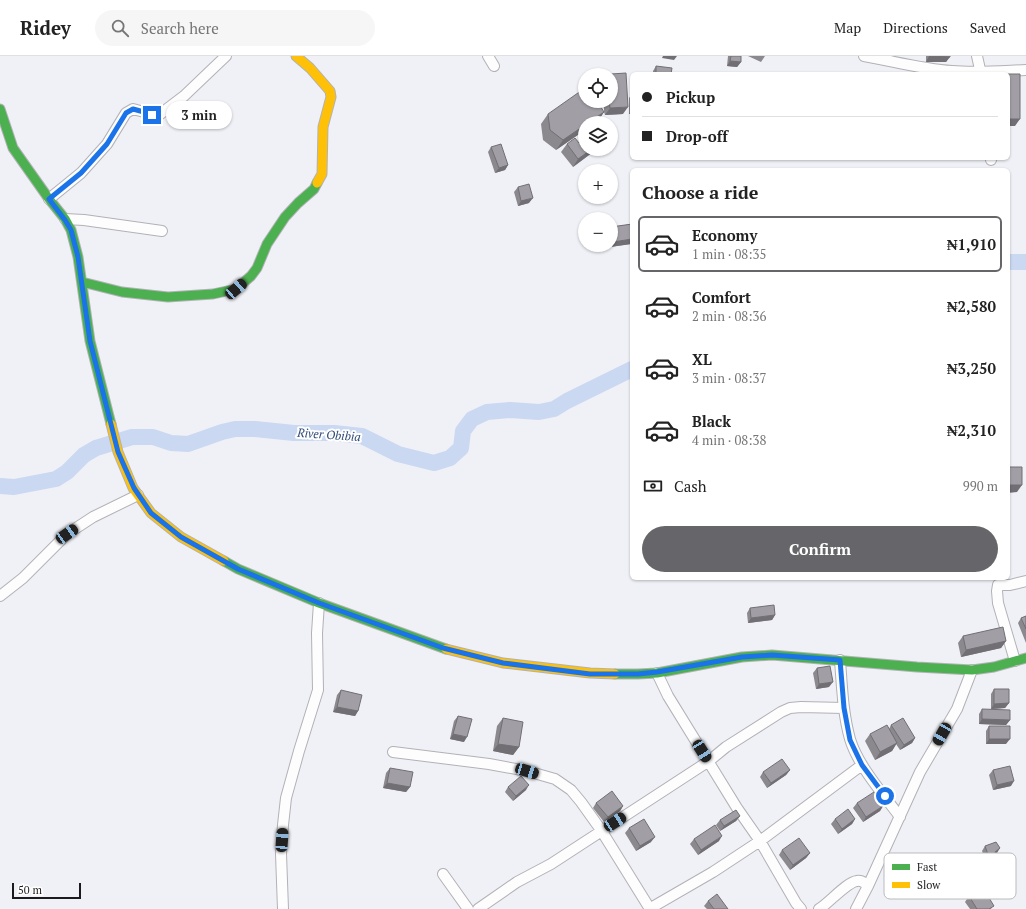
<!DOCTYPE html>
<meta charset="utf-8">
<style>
:root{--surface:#fff;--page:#f6f6f6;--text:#222;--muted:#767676;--line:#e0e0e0;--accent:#66666a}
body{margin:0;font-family:"PT Serif",serif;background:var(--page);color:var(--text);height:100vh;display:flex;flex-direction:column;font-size:15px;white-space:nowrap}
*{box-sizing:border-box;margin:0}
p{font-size:13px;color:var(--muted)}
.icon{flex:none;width:22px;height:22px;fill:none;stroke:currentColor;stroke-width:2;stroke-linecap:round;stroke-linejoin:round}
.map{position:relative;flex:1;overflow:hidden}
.side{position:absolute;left:630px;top:112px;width:380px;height:412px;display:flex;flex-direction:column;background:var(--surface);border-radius:6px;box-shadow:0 1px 3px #0004}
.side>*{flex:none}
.top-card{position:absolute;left:630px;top:16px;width:380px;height:88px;border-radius:6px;box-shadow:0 1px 3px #0004;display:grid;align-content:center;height:88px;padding:0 12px;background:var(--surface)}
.buttons{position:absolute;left:578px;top:12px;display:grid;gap:8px}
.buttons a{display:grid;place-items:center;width:40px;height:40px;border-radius:50%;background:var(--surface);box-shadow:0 1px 3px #0004;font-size:20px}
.scale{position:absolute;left:12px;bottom:10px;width:69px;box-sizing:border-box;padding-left:4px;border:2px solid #1b1b1e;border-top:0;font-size:11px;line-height:14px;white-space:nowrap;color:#1b1b1e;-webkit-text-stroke:3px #fff;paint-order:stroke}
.end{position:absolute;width:18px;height:18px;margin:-9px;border:5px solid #1a73e8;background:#fff;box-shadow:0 0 0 2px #fff}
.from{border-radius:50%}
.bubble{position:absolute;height:28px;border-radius:14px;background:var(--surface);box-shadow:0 1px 3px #0004;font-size:13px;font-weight:600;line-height:28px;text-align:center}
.car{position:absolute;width:12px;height:24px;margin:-12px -6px;border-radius:5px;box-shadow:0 0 3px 1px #0007;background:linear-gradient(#222 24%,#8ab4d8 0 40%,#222 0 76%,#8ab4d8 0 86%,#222 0)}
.top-card b{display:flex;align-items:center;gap:14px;height:38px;font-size:15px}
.top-card b+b{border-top:1px solid var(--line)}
.top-card i{width:10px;height:10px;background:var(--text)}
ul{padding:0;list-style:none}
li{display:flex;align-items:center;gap:12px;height:56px;margin:0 8px 6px;padding:0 4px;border:2px solid transparent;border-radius:6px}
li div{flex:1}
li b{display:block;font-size:15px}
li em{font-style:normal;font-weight:600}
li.active{border-color:var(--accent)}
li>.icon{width:36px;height:36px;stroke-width:1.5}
h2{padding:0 12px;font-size:18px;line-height:48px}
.pay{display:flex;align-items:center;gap:10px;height:44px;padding:0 12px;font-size:15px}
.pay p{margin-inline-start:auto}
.primary-button{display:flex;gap:8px;margin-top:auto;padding:8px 12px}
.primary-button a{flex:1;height:46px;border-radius:24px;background:var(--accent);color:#fff;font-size:16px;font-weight:600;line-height:46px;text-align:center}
header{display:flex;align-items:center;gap:24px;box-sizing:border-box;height:56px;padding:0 20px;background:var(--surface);border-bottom:1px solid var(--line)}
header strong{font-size:19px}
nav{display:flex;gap:22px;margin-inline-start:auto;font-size:14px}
.search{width:280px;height:36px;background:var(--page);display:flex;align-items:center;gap:10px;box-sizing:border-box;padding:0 14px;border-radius:22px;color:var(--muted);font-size:15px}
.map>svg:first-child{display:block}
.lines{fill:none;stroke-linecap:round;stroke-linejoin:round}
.river{stroke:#cad8f2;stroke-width:16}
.street-casing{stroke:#b2b2b6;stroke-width:12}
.fast-casing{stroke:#b2b2b6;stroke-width:11}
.slow-casing{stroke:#b2b2b6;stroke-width:11}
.street{stroke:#fdfdfe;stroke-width:10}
.fast{stroke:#4caf50;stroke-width:9}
.slow{stroke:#ffc107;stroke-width:9}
.wall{fill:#8b888e}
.shaded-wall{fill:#716f74}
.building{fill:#a29ea5;stroke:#716f74}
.route{stroke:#1a73e8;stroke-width:5}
.labels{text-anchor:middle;stroke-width:4;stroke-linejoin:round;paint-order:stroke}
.water-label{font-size:12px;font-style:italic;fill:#2f4977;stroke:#fff}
.key{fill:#fff;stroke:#bbbbbc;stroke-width:1}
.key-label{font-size:11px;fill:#1b1b1e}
</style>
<header>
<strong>Ridey</strong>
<div class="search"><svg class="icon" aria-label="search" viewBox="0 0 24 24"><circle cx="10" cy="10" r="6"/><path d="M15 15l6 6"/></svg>Search here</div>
<nav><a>Map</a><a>Directions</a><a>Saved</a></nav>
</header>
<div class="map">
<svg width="1026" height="853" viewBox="0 0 1026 853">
<rect width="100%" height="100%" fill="#f0f1f6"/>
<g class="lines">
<path class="river" d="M1008,206H1026
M0,430L14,431L56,423L67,416L84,399L96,392L132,381H153L171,387L188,388L222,376L235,373H255L294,377H334L362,380L398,398L434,407L450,402L461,392L463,375L472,363L487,356L510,354L539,356L554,353L567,345L632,313"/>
<defs>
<path id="street" d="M488,0L494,10
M864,0C893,5 922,13 952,15C977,17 1001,15 1026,14
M977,0L981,18
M991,102V104
M49,143L81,117L107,88L126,57L133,53L144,56L152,59H159L184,40L226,0
M65,163L84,164L162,175
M0,540L23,522L67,478L93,461L138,439
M840,604C842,631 843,658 850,683C858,710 884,739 900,761
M1015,605L998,547L997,535L998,529H1010L1026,525
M657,617L668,640L737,752L760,785L796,847L801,853
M393,696L489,708L527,715L555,723L571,734L581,746L601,774L650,853
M443,818L468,853
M283,853L281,798L283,769L286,742L299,695L318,634L317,577L319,547
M478,853L517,826L551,808L709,705L726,691L781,656L790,652L801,651L844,652
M649,853L713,816L760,785L862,709
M819,853C829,847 847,826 857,825C862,824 865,827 868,830
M856,853L868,830L920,716L957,653L972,614"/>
<path id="fast" d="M0,53L13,92L49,143L65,163L71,174L78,201L90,285L111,368
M82,226L122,236L168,241L213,238L236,233L251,220L257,212L267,188L285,161L298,147L314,133L317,127
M224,505L238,513L319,547L446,593
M615,618H638L657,617L742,601L772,599L917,611L972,614L994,611L1026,602"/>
<path id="slow" d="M296,0L310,12L330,35L331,41L323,71L322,118L317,127
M111,368L118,396L133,432L151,457L181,481L224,505
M446,593L503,607L590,617L615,618"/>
</defs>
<use href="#street" class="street-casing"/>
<use href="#fast" class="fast-casing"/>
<use href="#slow" class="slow-casing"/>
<use href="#street" class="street"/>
<use href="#fast" class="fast"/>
<use href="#slow" class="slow"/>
</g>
<path class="wall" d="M728,0H741V6L737,11L727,10Z
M748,0H765L761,6Z
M926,0H950L946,6H926Z
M656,10L671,18H653V15Z
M611,18L623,58L605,59L604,56L598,65L595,67H585V74L556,94L543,84L541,68L548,58L604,55V47H599V45H611Z
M632,38V58H629V42Z
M579,87L585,93H597L573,111L561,96L567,88Z
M491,91L508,109L505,114L495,117L488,96Z
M518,131L529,147L518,150L514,136Z
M632,168V186L631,188L610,191L609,189H611V171Z
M750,552L775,559L772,564L748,567L747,557Z
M1026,560V587L1018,567L1021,562Z
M963,580L1006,585L1001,592L961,601L958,587Z
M817,612L829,631L816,633L813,617Z
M994,633L1009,647L1005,652L991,653V638Z
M341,634L358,655L355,660L333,656L337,639Z
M982,653L1010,664L1006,669L979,668V658Z
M458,660L464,686L450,683L454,665Z
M503,662L519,691L513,699L493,695L497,670Z
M891,669L915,682L912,687L900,694L896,688L892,695L875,704L865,685L870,678L889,673Z
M989,670L1006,688H986V675Z
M390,712L410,731L406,736L383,732L386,717Z
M790,714L786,719L767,732L760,721L763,716Z
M993,714L1011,730L993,734L989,719Z
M508,731L526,734L513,745L505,736Z
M596,747L623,750L620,755L604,766L593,752Z
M857,747L883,750L880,755L863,766L853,752Z
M740,760L736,765L720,775L716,769L720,764Z
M835,763H855L852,768L838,778L831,768Z
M629,772L651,786L636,795L625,777Z
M694,783L719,785L698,799L690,788Z
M985,790L1000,792L995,798L998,805L994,810L988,812L982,795Z
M782,794L810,797L806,802L790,814L779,799Z
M969,840L992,853H970L965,846Z
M708,845L727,853H707L704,850Z"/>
<path class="shaded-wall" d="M663,0H677L674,4L662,2Z
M929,0L950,1L946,6H926Z
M730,5L741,6L737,11L727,10Z
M601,45H605L604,47H599Z
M628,51L623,58L605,59L610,52Z
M632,54V58H629Z
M604,56L598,65L595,67H588Z
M1008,63H1020L1015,70H1008Z
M585,69V74L556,94L563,84Z
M592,93H597L573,111L578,103Z
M508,109L505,114L495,117L499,112Z
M533,142L529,147L518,150L521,145Z
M632,183V186L631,188L610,191L613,186Z
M1008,429H1022L1017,436L1008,437Z
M775,559L772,564L748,567L751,562Z
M1006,585L1001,592L961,601L966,594Z
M833,626L829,631L816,633L819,628Z
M1009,647L1005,652L991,653L994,648Z
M337,651L358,655L355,660L333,656Z
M982,663L1010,664L1006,669L979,668Z
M453,678L467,681L464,686L450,683Z
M915,682L912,687L900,694L904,689Z
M989,683H1010L1006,688H986Z
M897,687L892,695L875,704L880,696Z
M498,688L519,691L513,699L493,695Z
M790,714L786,719L767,732L771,727Z
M1014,725L1011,730L993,734L997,729Z
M387,727L410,731L406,736L383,732Z
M529,729L526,734L513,745L516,740Z
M623,750L620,755L604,766L608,761Z
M883,750L880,755L863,766L866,761Z
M740,760L736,765L720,775L724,770Z
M855,763L852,768L838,778L842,773Z
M722,780L719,785L698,799L701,794Z
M655,781L651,786L636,795L640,790Z
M1000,792L997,797L991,801L995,796Z
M810,797L806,802L790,814L793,809Z
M998,805L994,810L988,812L991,807Z"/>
<path class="building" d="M731,0H741V6L730,5Z
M929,0H950V1Z
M656,10L672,12L671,18H656Z
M626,17L628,51L610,52L609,45H611V31H612L611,18Z
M1008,18H1020V63H1008Z
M585,32V45H597L604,56L588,67H585V69L563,84L550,74L548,58Z
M575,82L579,87L585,82V93H592L578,103L567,88Z
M501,88L508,109L499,112L491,91Z
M529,128L533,142L521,145L518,131Z
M632,168V183L613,186L611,171Z
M1008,411H1022V429H1008Z
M774,549L775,559L751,562L750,552Z
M1026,560V573L1021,562Z
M1003,571L1006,585L966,594L963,580Z
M830,610L833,626L819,628L817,612Z
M994,633H1009V647L994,648Z
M341,634L362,639L358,655L337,651Z
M982,653L1010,654V664L982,663Z
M458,660L472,663L467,681L453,678Z
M503,662L523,666L519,691L498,688Z
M903,662L915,682L904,689L891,669Z
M887,669L897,687L880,696L870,678Z
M989,670H1010V683H989Z
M782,703L790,714L771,727L763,716Z
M1010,710L1014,725L997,729L993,714Z
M390,712L413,716L410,731L387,727Z
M521,720L529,729L516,740L508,731Z
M612,735L623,750L608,761L596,747Z
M874,736L883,750L866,761L857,747Z
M848,753L855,763L842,773L835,763Z
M736,754L740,760L724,770L720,764Z
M644,763L655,781L640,790L629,772Z
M715,769L722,780L701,794L694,783Z
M799,782L810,797L793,809L782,794Z
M996,786L1000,792L995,796L998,805L991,807L985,790Z
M983,832L994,850L989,853H977L969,840Z
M717,838L728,853H714L708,845Z"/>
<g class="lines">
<path class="route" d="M152,59L144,56L133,53L126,57L107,88L81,117L49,143L65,164L71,174L78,201L90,285L118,396L134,432L151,457L181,481L238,513L319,547L443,592L503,607L590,618H638L657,616L742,601L772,599L840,604L844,652L850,684L862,709L885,740"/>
</g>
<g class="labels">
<g class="water-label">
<text transform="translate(329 379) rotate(4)" y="4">River Obibia</text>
</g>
</g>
<rect x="884" y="797" width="132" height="46" rx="6" class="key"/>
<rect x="892" y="808" width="18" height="6" fill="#4caf50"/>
<rect x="892" y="826" width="18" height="6" fill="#ffc107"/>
<g class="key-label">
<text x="917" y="815">Fast</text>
<text x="917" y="833">Slow</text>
</g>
</svg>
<div class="buttons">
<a><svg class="icon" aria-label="locate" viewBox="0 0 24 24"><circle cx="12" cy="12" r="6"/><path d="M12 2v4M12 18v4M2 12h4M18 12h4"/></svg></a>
<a><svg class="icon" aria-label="layers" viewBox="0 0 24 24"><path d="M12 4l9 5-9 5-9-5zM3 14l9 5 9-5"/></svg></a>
<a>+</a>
<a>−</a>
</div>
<div class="scale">50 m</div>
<i class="end from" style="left:885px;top:740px"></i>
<i class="end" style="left:152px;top:59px"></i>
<div class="bubble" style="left:166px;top:45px;width:66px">3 min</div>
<i class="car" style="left:236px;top:233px;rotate:49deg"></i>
<i class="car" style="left:67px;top:478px;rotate:56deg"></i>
<i class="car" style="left:942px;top:678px;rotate:210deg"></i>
<i class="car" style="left:702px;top:695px;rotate:148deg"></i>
<i class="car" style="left:527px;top:715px;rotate:107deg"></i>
<i class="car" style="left:615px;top:766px;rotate:57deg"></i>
<i class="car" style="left:282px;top:784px;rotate:4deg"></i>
<div class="top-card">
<b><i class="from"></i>Pickup</b>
<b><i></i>Drop-off</b>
</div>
<section class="side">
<h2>Choose a ride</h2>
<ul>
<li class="active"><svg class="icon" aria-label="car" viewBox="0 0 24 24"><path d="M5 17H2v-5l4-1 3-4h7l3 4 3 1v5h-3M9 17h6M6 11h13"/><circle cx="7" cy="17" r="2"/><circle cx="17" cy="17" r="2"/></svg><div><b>Economy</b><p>1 min · 08:35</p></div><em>₦1,910</em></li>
<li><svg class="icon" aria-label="car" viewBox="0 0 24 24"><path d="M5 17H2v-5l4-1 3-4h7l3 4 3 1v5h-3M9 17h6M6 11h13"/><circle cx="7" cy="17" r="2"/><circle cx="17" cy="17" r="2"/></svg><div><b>Comfort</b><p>2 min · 08:36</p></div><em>₦2,580</em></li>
<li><svg class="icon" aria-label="car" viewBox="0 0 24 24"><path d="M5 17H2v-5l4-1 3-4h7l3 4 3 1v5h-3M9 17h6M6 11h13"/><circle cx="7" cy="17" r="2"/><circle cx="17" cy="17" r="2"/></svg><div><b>XL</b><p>3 min · 08:37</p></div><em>₦3,250</em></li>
<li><svg class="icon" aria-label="car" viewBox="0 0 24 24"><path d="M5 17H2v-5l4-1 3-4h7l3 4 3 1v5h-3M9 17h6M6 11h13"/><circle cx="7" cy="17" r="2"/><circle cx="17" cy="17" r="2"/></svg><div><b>Black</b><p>4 min · 08:38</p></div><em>₦2,310</em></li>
</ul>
<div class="pay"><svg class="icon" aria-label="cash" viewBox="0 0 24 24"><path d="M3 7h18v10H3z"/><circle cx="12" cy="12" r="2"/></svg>Cash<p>990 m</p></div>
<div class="primary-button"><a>Confirm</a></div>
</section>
</div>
